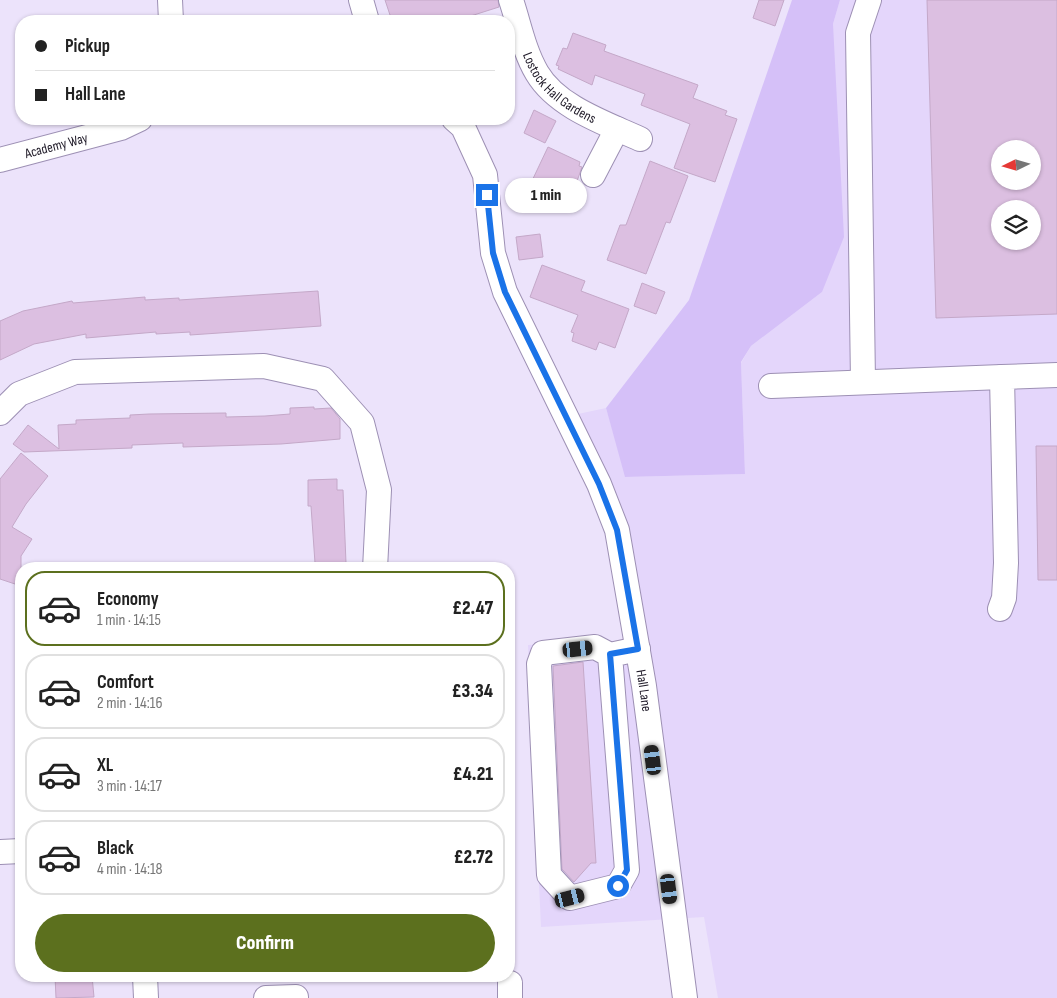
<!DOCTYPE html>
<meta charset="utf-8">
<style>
:root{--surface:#fff;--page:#f6f6f6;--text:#222;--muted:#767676;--line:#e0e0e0;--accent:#5c701e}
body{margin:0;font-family:"Sofia Sans Condensed",sans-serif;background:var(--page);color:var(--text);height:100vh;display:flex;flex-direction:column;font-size:19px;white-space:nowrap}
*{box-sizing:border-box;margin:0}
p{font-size:16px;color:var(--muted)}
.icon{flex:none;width:28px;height:28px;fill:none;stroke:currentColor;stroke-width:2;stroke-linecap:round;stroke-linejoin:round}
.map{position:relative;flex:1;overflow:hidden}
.details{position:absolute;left:15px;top:562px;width:500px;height:420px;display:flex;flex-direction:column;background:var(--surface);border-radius:20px;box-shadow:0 1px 4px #0004}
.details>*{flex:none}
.hud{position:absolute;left:15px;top:15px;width:500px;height:110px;border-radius:20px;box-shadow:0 1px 4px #0004;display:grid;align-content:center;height:110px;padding:0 20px;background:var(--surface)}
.needle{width:32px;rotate:265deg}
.tools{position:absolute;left:991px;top:140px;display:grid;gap:10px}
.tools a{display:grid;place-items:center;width:50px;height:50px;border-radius:50%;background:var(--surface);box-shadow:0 1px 4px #0004;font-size:25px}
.end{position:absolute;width:22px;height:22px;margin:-11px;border:6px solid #1a73e8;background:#fff;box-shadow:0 0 0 2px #fff}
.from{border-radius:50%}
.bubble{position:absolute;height:35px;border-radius:18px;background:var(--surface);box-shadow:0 1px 4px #0004;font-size:16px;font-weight:800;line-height:35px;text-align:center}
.car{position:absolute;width:15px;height:30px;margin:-15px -8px;border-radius:6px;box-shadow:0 0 4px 1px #0007;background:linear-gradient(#222 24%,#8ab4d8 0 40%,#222 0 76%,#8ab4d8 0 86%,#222 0)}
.hud b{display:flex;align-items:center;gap:18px;height:48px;font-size:19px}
.hud b+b{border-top:1px solid var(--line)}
.hud i{width:12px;height:12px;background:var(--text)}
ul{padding:9px 0 0;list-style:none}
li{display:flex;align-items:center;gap:15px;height:75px;margin:0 10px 8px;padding:0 10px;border:2px solid var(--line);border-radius:20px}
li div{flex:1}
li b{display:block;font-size:19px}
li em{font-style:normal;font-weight:800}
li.on{border-color:var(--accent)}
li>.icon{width:45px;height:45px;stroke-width:1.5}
.button{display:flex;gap:10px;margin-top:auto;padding:10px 20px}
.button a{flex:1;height:58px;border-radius:30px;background:var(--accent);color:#fff;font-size:20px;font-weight:800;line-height:58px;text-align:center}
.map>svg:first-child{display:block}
.built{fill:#e4d6fb;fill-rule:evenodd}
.green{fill:#d5c0f8}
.building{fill:#dcbfe1;stroke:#c4a8c8;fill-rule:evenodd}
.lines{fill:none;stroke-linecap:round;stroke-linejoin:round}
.minor-casing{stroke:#9d90b4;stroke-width:26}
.minor{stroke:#fff;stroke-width:24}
.route{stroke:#1a73e8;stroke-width:6}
.labels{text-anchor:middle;stroke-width:4;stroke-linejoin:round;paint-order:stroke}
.street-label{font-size:14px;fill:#1d1826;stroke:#fff}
</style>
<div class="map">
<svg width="1057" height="998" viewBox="0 0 1057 998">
<rect width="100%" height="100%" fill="#ece3fb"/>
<path class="built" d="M840,0H1057V998H718L704,917L541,927L528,645L630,640L578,414L606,408L626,477L745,474L741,363L751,346L822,292L833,24ZM1000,149H1032V181H1000ZM1000,209H1032V241H1000Z"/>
<path class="green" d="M792,0H840L833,24L844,237L822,292L751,346L741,362L745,474L625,477L606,408L689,300Z"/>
<path class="building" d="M385,0H498L499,7L455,21H392Z
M759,0H784L775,26L753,18Z
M927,0H1057V314L936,318ZM1000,149H1032V181H1000ZM1000,209H1032V241H1000Z
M573,33L606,45L604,51L698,85L693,98L727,111L725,115L737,119L715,182L674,168L690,124L641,105L645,94L595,75L592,85L558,69L559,66L556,65L563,48L567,49Z
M534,110L556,121L545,143L524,133Z
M548,147L580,162L579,166L582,167L576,184L569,182L560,200L530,185Z
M650,161L688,176L670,223L666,222L646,274L607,260L620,225H626Z
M540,234L543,257L519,260L516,237Z
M542,265L585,281L581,291L629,309L615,348L599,342L596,350L572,341L574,333L571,332L578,315L530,297Z
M642,283L665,292L656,314L634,306Z
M318,291L321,326L190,335V332L156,334V332L86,338V334L34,344L0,360V321L23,311L72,301L73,303L145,297V300L179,298V300Z
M314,407V409L331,408L340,419V439L281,444L183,447V443L132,445V448L24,452L13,444L28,425L59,449L58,425L76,424V420L130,418V415L149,414L226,413V417L265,416L290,414V408Z
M1036,446H1057V580H1038Z
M21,453L48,476L26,504L12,527L32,539L21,556V586L0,579V479Z
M337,479V490H343L346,563H315L311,506H308V480Z
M583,662L596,863H591L574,882L562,869L553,666Z
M55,976H92L94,997L56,998Z"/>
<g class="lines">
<defs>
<g id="minor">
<path d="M170,0L171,21"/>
<path d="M361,0L367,21"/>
<path id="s1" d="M511,0C519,24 524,51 537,73C557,107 605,123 640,139"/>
<path id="s2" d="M454,119L463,127L485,175L493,253L505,292L599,484L617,530L644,686L685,998"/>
<path id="s3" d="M0,160L121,128L140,119"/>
<path d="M593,175L617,129"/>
<path d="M863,382L858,33L869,0"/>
<path d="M771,386L1002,377"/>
<path d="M0,413L19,394L75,372L264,366L323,379L362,423L379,490L375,569"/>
<path d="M1000,609L1004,598L1006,563L1002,377L1057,375"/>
<path d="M610,655L595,647L543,653L539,664L549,875L570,898L618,886L627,870L610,655L638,649"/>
<path d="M0,852L21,851"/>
<path d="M145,976L146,998"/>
<path d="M510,983V998"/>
<path d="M266,998L296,997"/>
</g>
</defs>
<use href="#minor" class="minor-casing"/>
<use href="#minor" class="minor"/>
</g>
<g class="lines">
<path class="route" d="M487,195L493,253L505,292L599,484L617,530L638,649L610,654L627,870L618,886"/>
</g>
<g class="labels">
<g class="street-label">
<text dy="5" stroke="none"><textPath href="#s1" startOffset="104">Lostock Hall Gardens</textPath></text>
<text dy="5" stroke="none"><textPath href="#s3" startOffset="58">Academy Way</textPath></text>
<text dy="5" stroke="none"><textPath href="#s2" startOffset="610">Hall Lane</textPath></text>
</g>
</g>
</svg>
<div class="tools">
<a><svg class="needle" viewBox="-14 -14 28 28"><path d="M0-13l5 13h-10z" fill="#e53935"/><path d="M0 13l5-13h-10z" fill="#767676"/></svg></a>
<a><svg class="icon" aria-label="layers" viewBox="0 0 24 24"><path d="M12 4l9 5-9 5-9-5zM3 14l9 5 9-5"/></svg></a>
</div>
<i class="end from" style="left:618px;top:886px"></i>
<i class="end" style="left:487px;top:195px"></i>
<div class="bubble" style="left:505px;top:178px;width:82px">1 min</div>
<i class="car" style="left:578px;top:649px;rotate:84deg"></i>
<i class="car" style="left:653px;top:760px;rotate:353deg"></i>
<i class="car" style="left:669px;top:889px;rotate:173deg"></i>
<i class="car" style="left:570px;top:898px;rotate:76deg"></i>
<div class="hud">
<b><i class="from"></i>Pickup</b>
<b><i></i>Hall Lane</b>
</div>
<section class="details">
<ul>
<li class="on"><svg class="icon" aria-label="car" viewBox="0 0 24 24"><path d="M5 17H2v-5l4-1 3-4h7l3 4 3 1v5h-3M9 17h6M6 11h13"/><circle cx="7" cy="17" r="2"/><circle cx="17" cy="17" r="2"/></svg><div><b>Economy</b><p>1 min · 14:15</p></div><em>£2.47</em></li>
<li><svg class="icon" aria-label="car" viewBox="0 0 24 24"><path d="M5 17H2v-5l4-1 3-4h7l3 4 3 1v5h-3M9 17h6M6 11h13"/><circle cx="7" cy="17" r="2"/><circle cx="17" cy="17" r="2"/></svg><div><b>Comfort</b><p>2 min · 14:16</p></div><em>£3.34</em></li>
<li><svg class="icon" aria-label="car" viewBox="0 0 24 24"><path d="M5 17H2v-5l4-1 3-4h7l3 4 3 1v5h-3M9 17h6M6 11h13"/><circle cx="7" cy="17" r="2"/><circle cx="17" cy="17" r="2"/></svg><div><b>XL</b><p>3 min · 14:17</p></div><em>£4.21</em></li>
<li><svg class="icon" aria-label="car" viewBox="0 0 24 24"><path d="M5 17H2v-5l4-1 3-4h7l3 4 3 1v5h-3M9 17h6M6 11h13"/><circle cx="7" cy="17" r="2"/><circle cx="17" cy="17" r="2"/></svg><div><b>Black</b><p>4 min · 14:18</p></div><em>£2.72</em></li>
</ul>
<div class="button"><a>Confirm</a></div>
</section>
</div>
